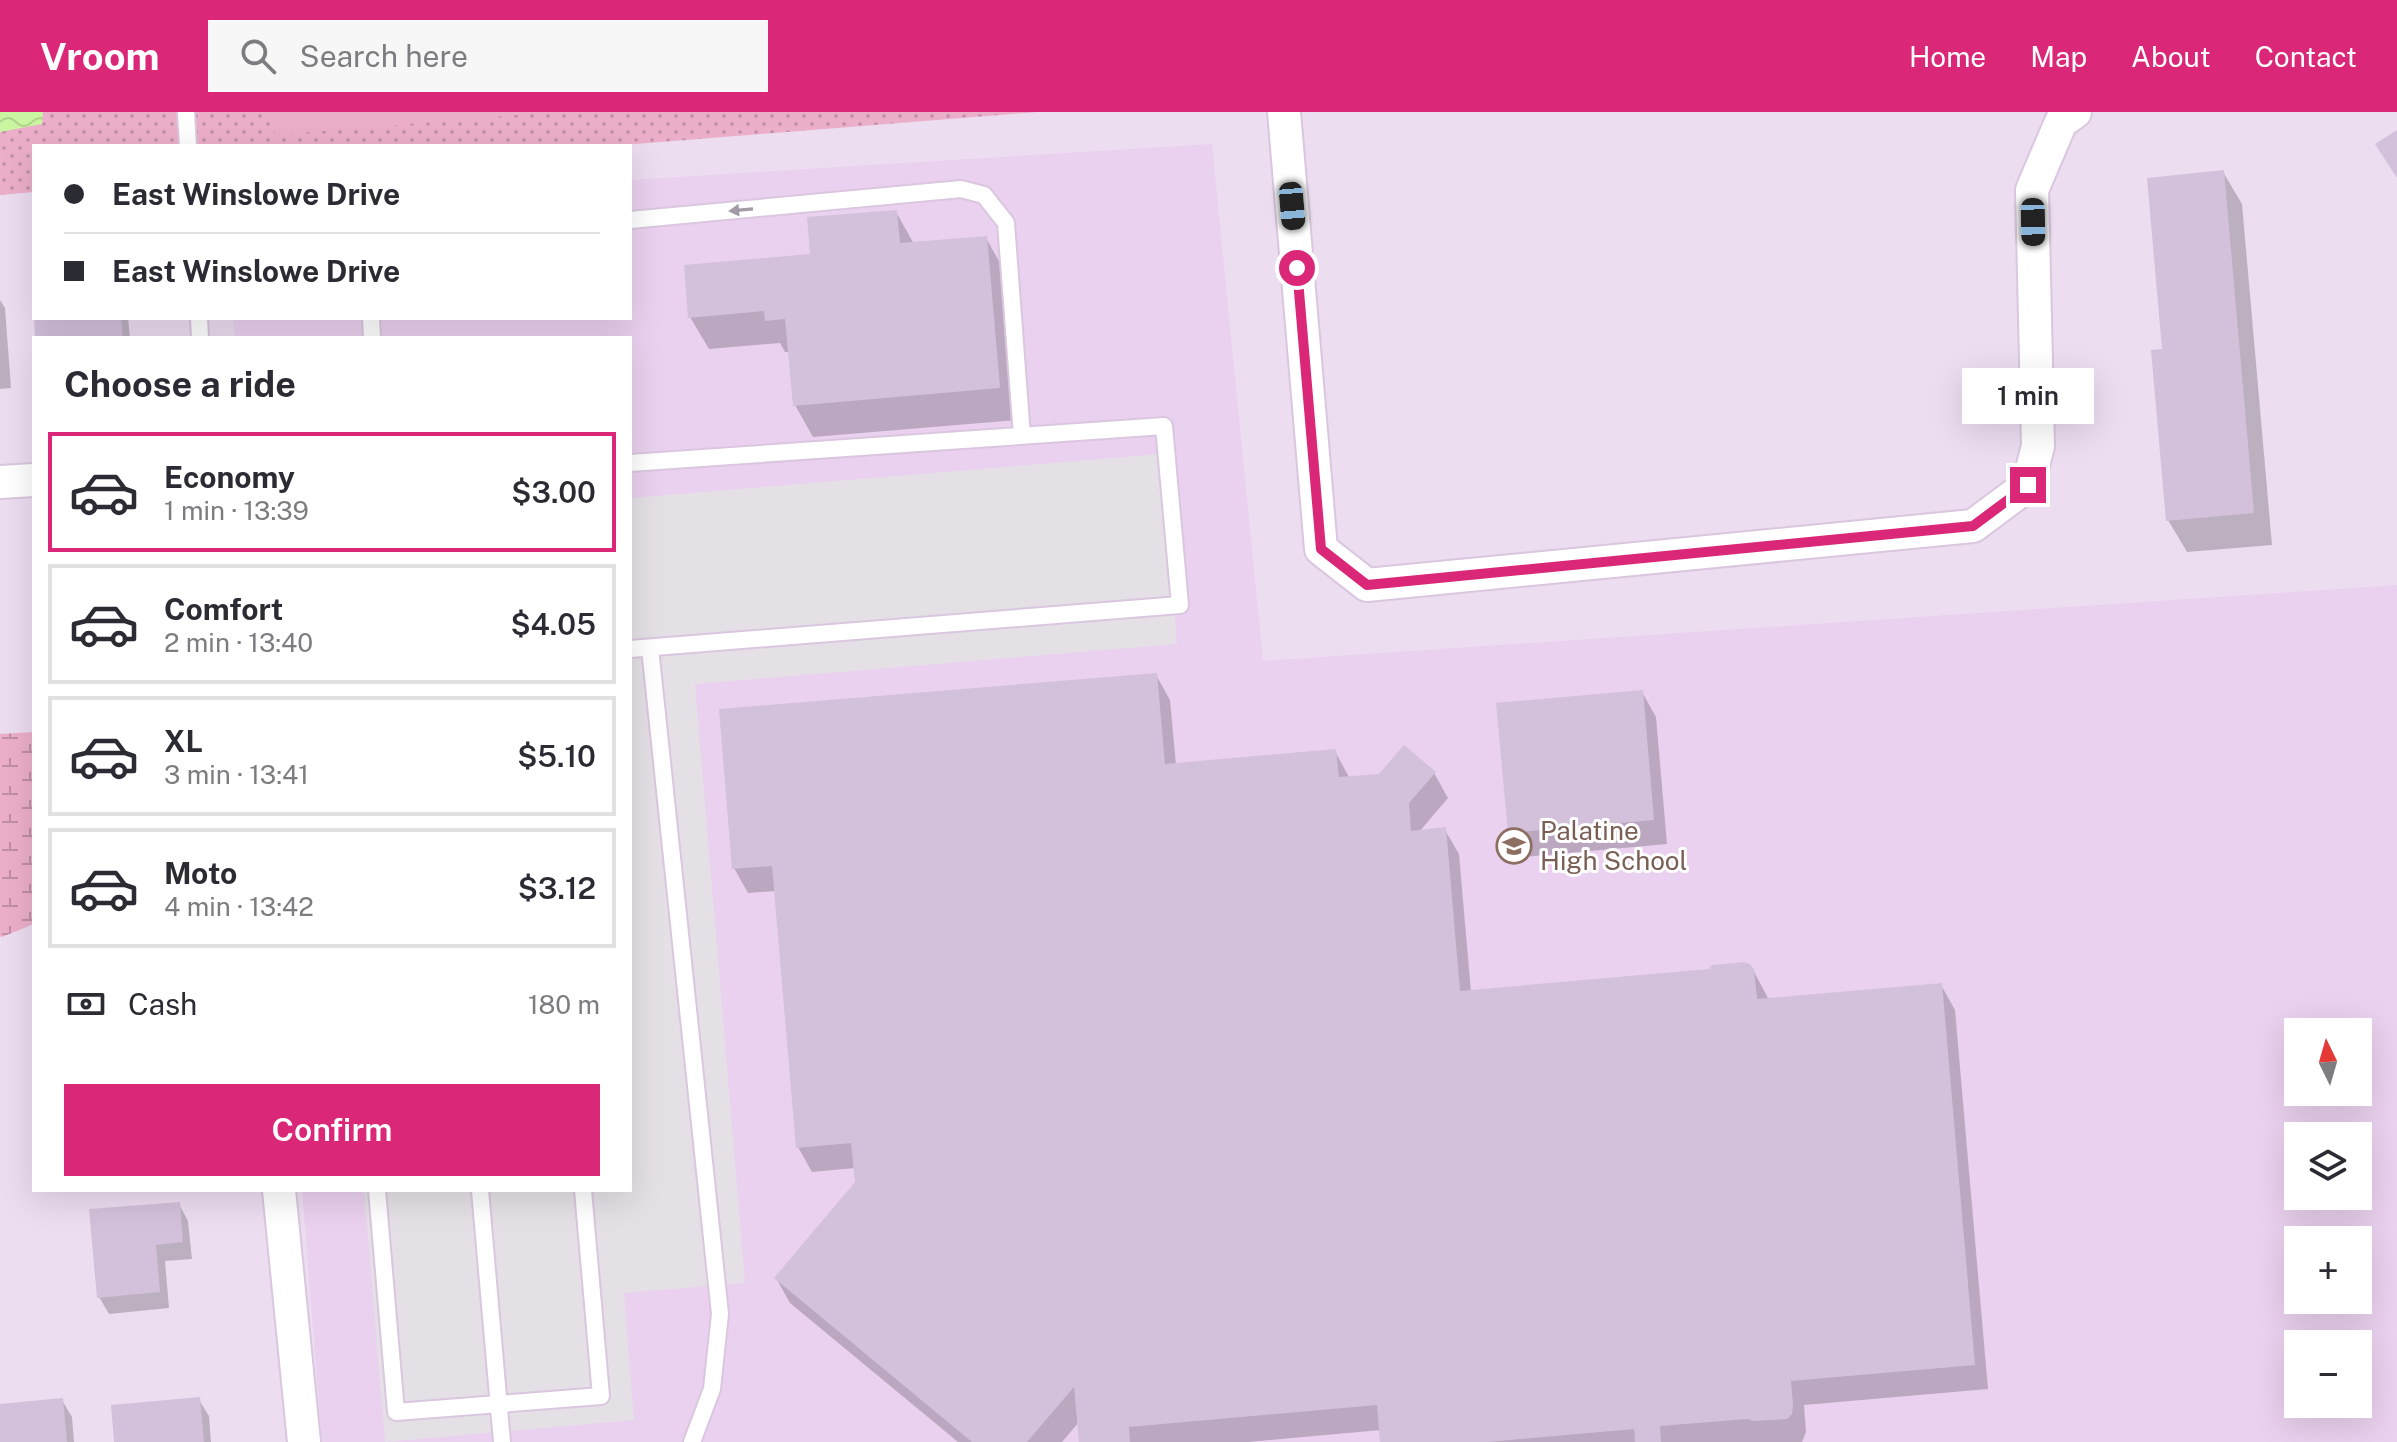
<!DOCTYPE html>
<meta charset="utf-8">
<style>
:root{--surface:#fff;--page:#f7f7f7;--text:#2b2b33;--muted:#7c7c81;--line:#e1e1e2;--accent:#db2777}
body{margin:0;font-family:"Public Sans",sans-serif;background:var(--page);color:var(--text);height:100vh;display:flex;flex-direction:column;font-size:30px;white-space:nowrap}
*{box-sizing:border-box;margin:0}
p{font-size:26px;color:var(--muted)}
.icon{flex:none;width:44px;height:44px;fill:none;stroke:currentColor;stroke-width:2;stroke-linecap:round;stroke-linejoin:round}
.map{position:relative;flex:1;overflow:hidden}
.drawer{position:absolute;left:32px;top:224px;width:600px;height:856px;display:flex;flex-direction:column;background:var(--surface);border-radius:0px;box-shadow:0 8px 32px #0002}
.drawer>*{flex:none}
.hud{position:absolute;left:32px;top:32px;width:600px;height:176px;border-radius:0px;box-shadow:0 8px 32px #0002;display:grid;align-content:center;height:176px;padding:0 32px;background:var(--surface)}
.needle{width:52px;rotate:355deg}
.controls{position:absolute;left:2284px;top:906px;display:grid;gap:16px}
.controls a{display:grid;place-items:center;width:88px;height:88px;border-radius:0px;background:var(--surface);box-shadow:0 8px 32px #0002;font-size:40px}
.end{position:absolute;width:36px;height:36px;margin:-18px;border:10px solid #db2777;background:#fff;box-shadow:0 0 0 4px #fff}
.from{border-radius:50%}
.bubble{position:absolute;height:56px;border-radius:0px;background:var(--surface);box-shadow:0 8px 32px #0002;font-size:26px;font-weight:600;line-height:56px;text-align:center}
.car{position:absolute;width:24px;height:48px;margin:-24px -12px;border-radius:10px;box-shadow:0 0 6px 2px #0007;background:linear-gradient(#222 24%,#8ab4d8 0 40%,#222 0 76%,#8ab4d8 0 86%,#222 0)}
.hud b{display:flex;align-items:center;gap:28px;height:76px;font-size:30px}
.hud b+b{border-top:2px solid var(--line)}
.hud i{width:20px;height:20px;background:var(--text)}
ul{padding:0;list-style:none}
li{display:flex;align-items:center;gap:24px;height:120px;margin:0 16px 12px;padding:0 16px;border:4px solid var(--line);border-radius:0px}
li div{flex:1}
li b{display:block;font-size:30px}
li em{font-style:normal;font-weight:600}
li.selected{border-color:var(--accent)}
li>.icon{width:72px;height:72px;stroke-width:1.5}
h2{padding:0 32px;font-size:36px;line-height:96px}
.pay{display:flex;align-items:center;gap:20px;height:88px;padding:0 32px;font-size:30px}
.pay p{margin-inline-start:auto}
.primary-button{display:flex;gap:16px;margin-top:auto;padding:16px 32px}
.primary-button a{flex:1;height:92px;border-radius:0px;background:var(--accent);color:#fff;font-size:32px;font-weight:600;line-height:92px;text-align:center}
header{display:flex;align-items:center;gap:48px;box-sizing:border-box;height:112px;padding:0 40px;background:var(--accent);color:#fff}
header strong{font-size:38px}
nav{display:flex;gap:44px;margin-inline-start:auto;font-size:28px}
.search{width:560px;height:72px;background:var(--page);display:flex;align-items:center;gap:20px;box-sizing:border-box;padding:0 28px;border-radius:0px;color:var(--muted);font-size:30px}
.map>svg:first-child{display:block}
.residential{fill:#ecddf1;fill-rule:evenodd}
.education{fill:#ead1ef;fill-rule:evenodd}
.wetland{fill:url(#wetland-marsh)}
.park{fill:url(#park-dots)}
.pitch{fill:#ecafca}
.parking{fill:#e4e0e6}
.water{fill:url(#water-waves)}
.shadow{fill:#0003}
.building{fill:#d3c0db}
.lines{fill:none;stroke-linecap:round;stroke-linejoin:round}
.lane-casing{stroke:#dac7df;stroke-width:20}
.street-casing{stroke:#dac7df;stroke-width:36}
.lane{stroke:#fff;stroke-width:16}
.street{stroke:#fff;stroke-width:32}
.oneway{fill:#a29aa4}
.route{stroke:#db2777;stroke-width:10}
.labels{text-anchor:middle;stroke-width:6;stroke-linejoin:round;paint-order:stroke}
.education-label{font-size:26px;fill:#785e54;stroke:#fff;text-anchor:start}
</style>
<header>
<strong>Vroom</strong>
<div class="search"><svg class="icon" aria-label="search" viewBox="0 0 24 24"><circle cx="10" cy="10" r="6"/><path d="M15 15l6 6"/></svg>Search here</div>
<nav><a>Home</a><a>Map</a><a>About</a><a>Contact</a></nav>
</header>
<div class="map">
<svg width="2397" height="1330" viewBox="0 0 2397 1330">
<defs>
<pattern id="wetland-marsh" width="20" height="14" patternUnits="userSpaceOnUse" patternTransform="scale(2)"><rect width="20" height="14" fill="#ecafca"/><path d="M1 5h8M5 5V1M11 12h8M15 12V8" fill="none" stroke="#c18fa6"/></pattern>
<pattern id="park-dots" width="8" height="8" patternUnits="userSpaceOnUse" patternTransform="scale(2)"><rect width="8" height="8" fill="#ecafca"/><path d="M2 2h.1M6 6h.1" fill="none" stroke="#c18fa6" stroke-width="1.8" stroke-linecap="round"/></pattern>
<pattern id="water-waves" width="16" height="10" patternUnits="userSpaceOnUse" patternTransform="scale(2)"><rect width="16" height="10" fill="#caf5a1"/><path d="M0 5q4-4 8 0t8 0" fill="none" stroke="#afd38c"/></pattern>
</defs>
<rect width="100%" height="100%" fill="#f3e8f5"/>
<path class="residential" d="M0,0H2397V1330H0ZM34,34H630V206H34ZM34,226H630V1078H34ZM2298,920H2358V980H2298ZM2298,1024H2358V1084H2298ZM2298,1128H2358V1188H2298ZM2298,1232H2358V1292H2298Z"/>
<path class="education" d="M1212,32L1263,549L2397,473V1330H322L302,1078H630V226H235L233,206H630V68ZM2298,920H2358V980H2298ZM2298,1024H2358V1084H2298ZM2298,1128H2358V1188H2298ZM2298,1232H2358V1292H2298Z"/>
<path class="wetland" d="M34,620V812L2,825L0,824V622Z"/>
<path class="park" d="M0,0H1038L611,34H34V80L0,83Z"/>
<path class="pitch" d="M273,0H553L275,23Z"/>
<path class="parking" d="M1162,342L1177,532L695,572L745,1171L624,1181L634,1308L385,1330L364,1078H630V386Z"/>
<path class="water" d="M0,0H43L42,12L0,20Z"/>
<path class="shadow" d="M2223,60L2242,92L2272,433L2187,440L2168,408L2164,239Z
M896,100L914,132L986,126L1004,158L1017,308L813,325L795,293L790,240H785L780,231L709,237L690,205Z
M0,188L5,196L11,276L0,277Z
M35,206H128L130,226H37Z
M1156,563L1170,588L1176,653L1335,639L1350,667L1434,661L1448,686L1419,720L1445,718L1459,742L1471,880L1753,858L1767,884L1768,888L1941,873L1955,898L1988,1277L1804,1293L1806,1320L1802,1330H1382L1381,1318L1248,1330H1081L1079,1310L1062,1330H958L790,1191L776,1166L857,1070L855,1056L812,1060L798,1035L776,779L748,781L734,756Z
M1642,580L1656,605L1667,732L1524,745L1510,720Z
M179,1092L188,1109L192,1147L165,1149L169,1196L109,1202L99,1185Z
M62,1288L72,1305L74,1330H0V1294Z
M199,1288L209,1304L211,1330H116Z"/>
<path class="building" d="M2397,18V66L2375,32Z
M2224,58L2254,401L2166,409L2151,238L2162,237L2147,66Z
M897,98L900,131L987,124L1000,276L793,294L785,207L765,209L764,199L688,206L684,153L810,142L807,105Z
M34,206H121L123,226H35Z
M1157,561L1165,652L1336,637L1339,665L1379,662L1404,633L1436,660L1409,691L1411,719L1446,715L1460,879L1709,857L1712,853L1744,850L1750,852L1754,857L1757,887L1942,871L1975,1253L1791,1269L1793,1293L1792,1302L1787,1307L1754,1309L1747,1307L1660,1314L1661,1330H1635L1634,1317L1488,1330H1380L1377,1293L1129,1315L1130,1330H1079L1074,1275L1027,1330H972L774,1166L855,1070L851,1031L796,1036L772,754L732,757L719,597Z
M1643,578L1654,708L1508,721L1496,591Z
M180,1090L183,1130L156,1133L160,1180L97,1186L89,1097Z
M200,1285L204,1330H114L111,1293Z
M63,1286L67,1330H0V1292Z"/>
<g class="lines">
<defs>
<path id="lane" d="M186,0L188,34
M630,108L961,77L984,83L1006,111L1022,324
M199,206L200,226
M371,206L372,226
M630,351L1164,314L1180,493L630,537
M650,536L720,1202L712,1277L692,1330
M377,1078L396,1300L601,1284L583,1078
M480,1078L502,1330"/>
<path id="street" d="M1284,0L1321,437L1367,473L1973,414L2028,373L2038,334L2032,78L2061,10L2075,0
M0,370L34,368
M279,1078L304,1330"/>
</defs>
<use href="#lane" class="lane-casing"/>
<use href="#street" class="street-casing"/>
<use href="#lane" class="lane"/>
<use href="#street" class="street"/>
</g>
<defs><path id="oneway-solid" d="M-6-.8H1V-3.2L6.5 0L1 3.2V.8H-6Z" transform="scale(2)"/></defs>
<use class="oneway" href="#oneway-solid" transform="translate(741 98) rotate(175)"/>
<g class="lines">
<path class="route" d="M1297,156L1321,437L1367,473L1973,414L2028,373"/>
</g>
<defs>
<symbol id="school-ring" viewBox="-11 -11 22 22"><circle r="9.5" fill="#fff" stroke="#8d6e63" stroke-width="1.5"/><path d="M0-5L7-2L0 1L-7-2ZM-4 1L0 2.5L4 1V4Q0 6-4 4Z" fill="#8d6e63"/></symbol>
</defs>
<g fill-rule="evenodd">
<use href="#school-ring" x="1494" y="714" width="40" height="40"/>
</g>
<g class="labels">
<g class="education-label">
<text x="1540" y="728">Palatine<tspan x="1540" dy="30">High School</tspan></text>
</g>
</g>
</svg>
<div class="controls">
<a><svg class="needle" viewBox="-14 -14 28 28"><path d="M0-13l5 13h-10z" fill="#e53935"/><path d="M0 13l5-13h-10z" fill="#7c7c81"/></svg></a>
<a><svg class="icon" aria-label="layers" viewBox="0 0 24 24"><path d="M12 4l9 5-9 5-9-5zM3 14l9 5 9-5"/></svg></a>
<a>+</a>
<a>−</a>
</div>
<i class="end from" style="left:1297px;top:156px"></i>
<i class="end" style="left:2028px;top:373px"></i>
<div class="bubble" style="left:1962px;top:256px;width:132px">1 min</div>
<i class="car" style="left:1292px;top:94px;rotate:175deg"></i>
<i class="car" style="left:2033px;top:110px;rotate:179deg"></i>
<div class="hud">
<b><i class="from"></i>East Winslowe Drive</b>
<b><i></i>East Winslowe Drive</b>
</div>
<section class="drawer">
<h2>Choose a ride</h2>
<ul>
<li class="selected"><svg class="icon" aria-label="car" viewBox="0 0 24 24"><path d="M5 17H2v-5l4-1 3-4h7l3 4 3 1v5h-3M9 17h6M6 11h13"/><circle cx="7" cy="17" r="2"/><circle cx="17" cy="17" r="2"/></svg><div><b>Economy</b><p>1 min · 13:39</p></div><em>$3.00</em></li>
<li><svg class="icon" aria-label="car" viewBox="0 0 24 24"><path d="M5 17H2v-5l4-1 3-4h7l3 4 3 1v5h-3M9 17h6M6 11h13"/><circle cx="7" cy="17" r="2"/><circle cx="17" cy="17" r="2"/></svg><div><b>Comfort</b><p>2 min · 13:40</p></div><em>$4.05</em></li>
<li><svg class="icon" aria-label="car" viewBox="0 0 24 24"><path d="M5 17H2v-5l4-1 3-4h7l3 4 3 1v5h-3M9 17h6M6 11h13"/><circle cx="7" cy="17" r="2"/><circle cx="17" cy="17" r="2"/></svg><div><b>XL</b><p>3 min · 13:41</p></div><em>$5.10</em></li>
<li><svg class="icon" aria-label="car" viewBox="0 0 24 24"><path d="M5 17H2v-5l4-1 3-4h7l3 4 3 1v5h-3M9 17h6M6 11h13"/><circle cx="7" cy="17" r="2"/><circle cx="17" cy="17" r="2"/></svg><div><b>Moto</b><p>4 min · 13:42</p></div><em>$3.12</em></li>
</ul>
<div class="pay"><svg class="icon" aria-label="cash" viewBox="0 0 24 24"><path d="M3 7h18v10H3z"/><circle cx="12" cy="12" r="2"/></svg>Cash<p>180 m</p></div>
<div class="primary-button"><a>Confirm</a></div>
</section>
</div>
